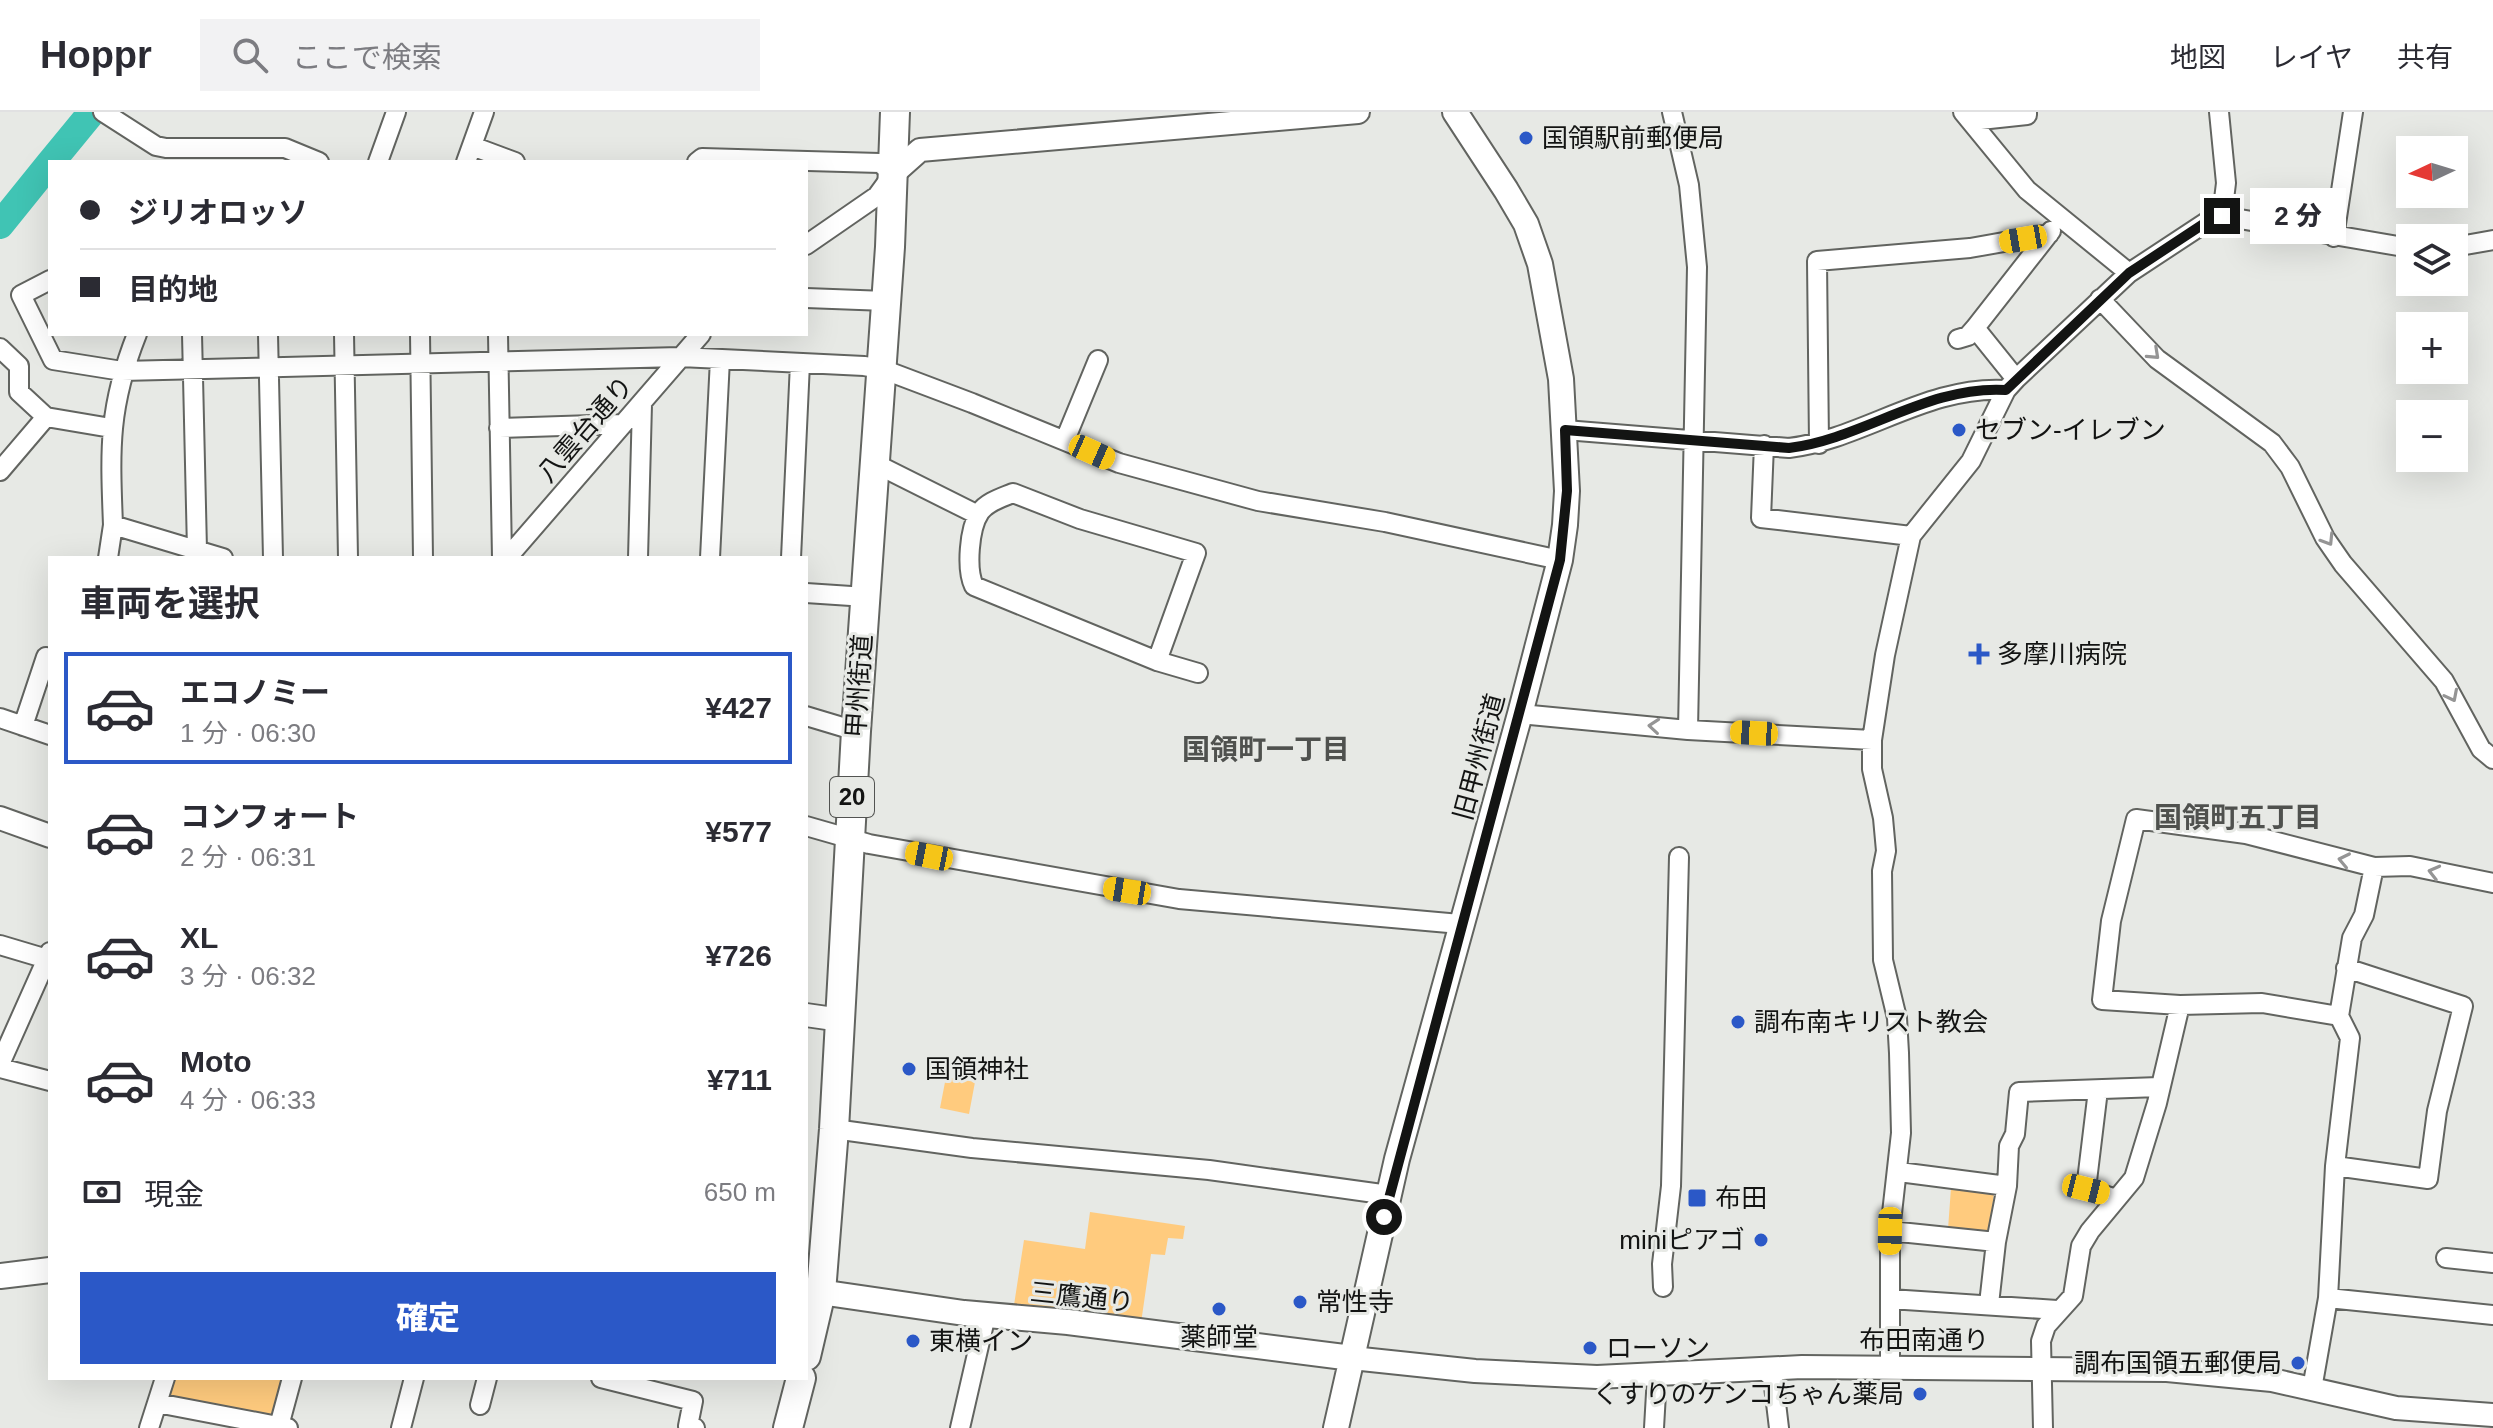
<!DOCTYPE html>
<html lang="ja">
<meta charset="utf-8">
<style>
:root{--surface:#fff;--page:#f2f2f3;--text:#2b2b33;--muted:#7c7c81;--line:#e1e1e2;--accent:#2b58c7}
body{margin:0;font-family:Helvetica,"Noto Sans JP",sans-serif;background:var(--page);color:var(--text);height:100vh;display:flex;flex-direction:column;font-size:30px;white-space:nowrap}
*{box-sizing:border-box;margin:0}
p{font-size:26px;color:var(--muted)}
.icon{flex:none;width:44px;height:44px;fill:none;stroke:currentColor;stroke-width:2;stroke-linecap:round;stroke-linejoin:round}
.map{position:relative;flex:1;overflow:hidden}
.panel{position:absolute;left:48px;top:444px;width:760px;height:824px;display:flex;flex-direction:column;background:var(--surface);border-radius:0px;box-shadow:0 8px 32px #0002}
.panel>*{flex:none}
.guide{position:absolute;left:48px;top:48px;width:760px;height:176px;border-radius:0px;box-shadow:0 8px 32px #0002;display:grid;align-content:center;height:176px;padding:0 32px;background:var(--surface)}
.needle{width:52px;rotate:266deg}
.fabs{position:absolute;left:2396px;top:24px;display:grid;gap:16px}
.fabs a{display:grid;place-items:center;width:72px;height:72px;border-radius:0px;background:var(--surface);box-shadow:0 8px 32px #0002;font-size:40px}
.end{position:absolute;width:36px;height:36px;margin:-18px;border:10px solid #131413;background:#fff;box-shadow:0 0 0 4px #fff}
.from{border-radius:50%}
.bubble{position:absolute;height:56px;border-radius:0px;background:var(--surface);box-shadow:0 8px 32px #0002;font-size:26px;font-weight:800;line-height:56px;text-align:center}
.car{position:absolute;width:24px;height:48px;margin:-24px -12px;border-radius:10px;box-shadow:0 0 6px 2px #0007;background:linear-gradient(#f5c518 24%,#345 0 40%,#f5c518 0 76%,#345 0 86%,#f5c518 0)}
.guide b{display:flex;align-items:center;gap:28px;height:76px;font-size:30px}
.guide b+b{border-top:2px solid var(--line)}
.guide i{width:20px;height:20px;background:var(--text)}
ul{padding:0;list-style:none}
li{display:flex;align-items:center;gap:24px;height:112px;margin:0 16px 12px;padding:0 16px;border:4px solid transparent;border-radius:0px}
li div{flex:1}
li b{display:block;font-size:30px}
li em{font-style:normal;font-weight:800}
li.selected{border-color:var(--accent)}
li>.icon{width:72px;height:72px;stroke-width:1.5}
h2{padding:0 32px;font-size:36px;line-height:96px}
.pay{display:flex;align-items:center;gap:20px;height:88px;padding:0 32px;font-size:30px}
.pay p{margin-inline-start:auto}
.cta{display:flex;gap:16px;margin-top:auto;padding:16px 32px}
.cta a{flex:1;height:92px;border-radius:0px;background:var(--accent);color:#fff;font-size:32px;font-weight:800;line-height:92px;text-align:center}
header{display:flex;align-items:center;gap:48px;box-sizing:border-box;height:112px;padding:0 40px;background:var(--surface);border-bottom:2px solid var(--line)}
header strong{font-size:38px}
nav{display:flex;gap:44px;margin-inline-start:auto;font-size:28px}
.search{width:560px;height:72px;background:var(--page);display:flex;align-items:center;gap:20px;box-sizing:border-box;padding:0 28px;border-radius:0px;color:var(--muted);font-size:30px}
.map>svg:first-child{display:block}
.green{fill:#ffcb7e}
.lines{fill:none;stroke-linecap:round;stroke-linejoin:round}
.river{stroke:#40c4b4;stroke-width:28}
.minor-casing{stroke:#626460;stroke-width:22}
.tertiary-casing{stroke:#626460;stroke-width:26}
.secondary-casing{stroke:#626460;stroke-width:28}
.trunk-casing{stroke:#626460;stroke-width:32}
.minor{stroke:#fff;stroke-width:18}
.tertiary{stroke:#fff;stroke-width:22}
.secondary{stroke:#fff;stroke-width:24}
.trunk{stroke:#fff;stroke-width:28}
.oneway{stroke:#959595}
.route{stroke:#131413;stroke-width:10}
.poi-dot{fill:#2b58c7;stroke:#e7e9e5;stroke-width:3}
.labels{text-anchor:middle;stroke-width:6;stroke-linejoin:round;paint-order:stroke}
.shield{fill:#e7e9e5;stroke:#535452;stroke-width:2}
.shield-label{font-size:24px;font-weight:bold;fill:#131413}
.poi-label{font-size:26px;fill:#131413;stroke:#e7e9e5;text-anchor:start}
.street-label{font-size:26px;fill:#131413;stroke:#e7e9e5}
.neighbourhood-label{font-size:28px;font-weight:bold;fill:#4f514e;stroke:#e7e9e5}
</style>
<header>
<strong>Hoppr</strong>
<div class="search"><svg class="icon" aria-label="search" viewBox="0 0 24 24"><circle cx="10" cy="10" r="6"/><path d="M15 15l6 6"/></svg>ここで検索</div>
<nav><a>地図</a><a>レイヤ</a><a>共有</a></nav>
</header>
<div class="map">
<svg width="2493" height="1316" viewBox="0 0 2493 1316">
<rect width="100%" height="100%" fill="#e7e9e5"/>
<path class="green" d="M946,965L975,970L969,1002L940,996Z
M1951,1076L1994,1080L1989,1123L1948,1117Z
M1090,1100L1185,1114L1183,1127L1168,1126L1165,1143L1151,1142L1141,1211L1014,1193L1024,1128L1085,1137Z
M174,1266H282L274,1305L168,1283Z"/>
<g class="lines">
<path class="river" d="M51,50L92,0
M0,113L50,51"/>
<defs>
<path id="minor" d="M103,0L156,34L166,36H285L319,50
M1672,0L1689,73L1697,155L1688,618
M1963,0L2027,78L2129,161
M2219,0L2226,71L2222,104
M1971,9L2027,3V0
M472,34L515,50
M378,50L396,0
M466,50L484,0
M697,50L702,46L880,51L893,62L877,84L806,133
M2334,125L2353,0
M2454,135L2493,128
M50,168L21,183L53,248L122,259L680,245L864,254L882,257L972,291L1119,351L1258,389L1385,410L1560,448
M806,186L886,189
M2100,187L2157,247L2272,331L2290,355L2325,426L2343,452L2444,569L2481,637L2493,647
M137,222C108,295 110,337 113,413L223,446
M192,222L197,438
M268,222L273,446
M344,222L348,446
M420,222L423,446
M498,222L502,446
M1958,227L1968,224L1975,216
M0,236L19,254V280L46,305
M2016,267L1975,216L2051,119
M499,316L623,312
M1565,318L1789,336C1863,327 1928,273 2006,278
M1065,328L1098,248
M1819,332L1817,149L1970,136L2049,122
M1764,333L1761,406L1911,424
M874,351L978,403
M0,359L46,305L111,316
M108,446L113,413
M507,446L701,222
M638,446L642,292
M710,446L720,247
M791,446L800,251
M806,481L866,485
M1157,549L974,474C966,457 969,416 980,400C987,390 1001,386 1013,381L1080,407L1196,441L1157,549L1198,561
M1520,602L1688,618L1872,628
M806,604L856,619
M0,606L50,623
M23,614L46,545L50,546
M806,714L869,732L1179,787L1460,812
M0,833L47,847
M2339,904L2352,826L2364,803L2374,755
M0,952L50,840
M0,956L50,969
M2098,978L2086,1077L2116,1087
M834,1017L972,1036L1209,1058L1389,1083
M2335,1054L2428,1067L2437,999L2463,894L2346,856
M1899,1060L2007,1074
M1890,1119L1996,1130L2007,1074L2009,1034L2015,1022L2019,980L2159,975
M2446,1146L2493,1151
M1663,1175L1662,1152L1671,1074L1679,745
M2328,1186L2493,1203
M1890,1187L2057,1198
M1989,1192L1996,1130
M1890,1255V1119L1901,1021L1899,941L1897,906L1883,848L1882,759L1886,739L1883,706L1872,657V628L1885,543L1911,424L1971,349L2006,278L2016,267L2129,161L2208,109L2222,104L2410,136
M1762,1256L1773,1266L1779,1316
M601,1266L693,1289L688,1314L695,1316
M2312,1277L2328,1186L2335,1054L2350,926L2339,904L2262,891L2180,893L2102,888L2111,809L2136,707L2246,722L2374,755L2410,754L2493,771
M157,1291L288,1316
M480,1293L487,1266
M279,1314L292,1266
M149,1316L165,1266
M401,1316L414,1266
M960,1316L986,1203
M1654,1316L1657,1264
M2043,1316L2041,1229L2046,1214L2073,1184L2081,1134L2090,1119L2134,1066L2157,991L2180,893"/>
<path id="tertiary" d="M893,62L920,38L1358,0
M0,706L50,724
M806,903L841,908
M1352,1246L1475,1259L1597,1265L1802,1255L2167,1258L2272,1268L2396,1296L2493,1303"/>
<path id="secondary" d="M0,1164L50,1158
M806,1178L964,1201L1068,1210L1352,1246
M1336,1316L1397,1047L1520,602L1560,448L1565,413L1567,379L1561,267L1540,152L1526,112L1506,78L1455,0"/>
<path id="trunk" d="M806,1244L821,1180L834,1017L856,619L890,135L895,0
M788,1316L801,1266"/>
</defs>
<use href="#minor" class="minor-casing"/>
<use href="#tertiary" class="tertiary-casing"/>
<use href="#secondary" class="secondary-casing"/>
<use href="#trunk" class="trunk-casing"/>
<use href="#minor" class="minor"/>
<use href="#tertiary" class="tertiary"/>
<use href="#secondary" class="secondary"/>
<use href="#trunk" class="trunk"/>
</g>
<defs><path id="oneway-chevron" d="M-2-3.5L2.5 0L-2 3.5" fill="none" stroke-width="1.6" stroke-linecap="round" stroke-linejoin="round" transform="scale(2)"/></defs>
<g class="oneway">
<use href="#oneway-chevron" transform="translate(2154 242) rotate(43)"/>
<use href="#oneway-chevron" transform="translate(2328 428) rotate(58)"/>
<use href="#oneway-chevron" transform="translate(2452 584) rotate(63)"/>
<use href="#oneway-chevron" transform="translate(1654 614) rotate(-175)"/>
<use href="#oneway-chevron" transform="translate(2344 748) rotate(-168)"/>
<use href="#oneway-chevron" transform="translate(2434 760) rotate(-166)"/>
</g>
<g class="lines">
<path class="route" d="M1384,1105L1560,448L1567,379L1565,318L1789,336C1863,327 1928,273 2006,278L2129,161L2208,109L2222,104"/>
</g>
<g class="poi-dot">
<circle cx="1526" cy="26" r="8"/>
<circle cx="1959" cy="318" r="8"/>
<path d="M1975 530h8v8h8v8h-8v8h-8v-8h-8v-8h8z"/>
<circle cx="1738" cy="910" r="8"/>
<circle cx="909" cy="957" r="8"/>
<rect x="1687" y="1076" width="20" height="20" rx="4"/>
<circle cx="1761" cy="1128" r="8"/>
<circle cx="1300" cy="1190" r="8"/>
<circle cx="1219" cy="1197" r="8"/>
<circle cx="913" cy="1229" r="8"/>
<circle cx="1590" cy="1236" r="8"/>
<circle cx="2298" cy="1251" r="8"/>
<circle cx="1920" cy="1282" r="8"/>
</g>
<g class="labels">
<rect class="shield" x="830" y="665" width="44" height="40" rx="6"/>
<g class="shield-label">
<text x="852" y="693">20</text>
</g>
<g class="poi-label">
<text x="1542" y="35">国領駅前郵便局</text>
<text x="1975" y="327">セブン-イレブン</text>
<text x="1997" y="551">多摩川病院</text>
<text x="1754" y="919">調布南キリスト教会</text>
<text x="925" y="966">国領神社</text>
<text x="1715" y="1095">布田</text>
<text x="1745" y="1137" text-anchor="end">miniピアゴ</text>
<text x="1316" y="1199">常性寺</text>
<text x="1219" y="1234" text-anchor="middle">薬師堂</text>
<text x="929" y="1238">東横イン</text>
<text x="1606" y="1245">ローソン</text>
<text x="2282" y="1260" text-anchor="end">調布国領五郵便局</text>
<text x="1904" y="1291" text-anchor="end">くすりのケンコちゃん薬局</text>
</g>
<g class="street-label">
<text transform="translate(585 317) rotate(-49)" y="9">八雲台通り</text>
<text transform="translate(859 574) rotate(-86)" y="9">甲州街道</text>
<text transform="translate(1479 645) rotate(-75)" y="9">旧甲州街道</text>
<text transform="translate(1082 1185) rotate(6)" y="9">三鷹通り</text>
<text x="1924" y="1237">布田南通り</text>
</g>
<g class="neighbourhood-label">
<text x="1266" y="647">国領町一丁目</text>
<text x="2238" y="715">国領町五丁目</text>
</g>
</g>
</svg>
<div class="fabs">
<a><svg class="needle" viewBox="-14 -14 28 28"><path d="M0-13l5 13h-10z" fill="#e53935"/><path d="M0 13l5-13h-10z" fill="#7c7c81"/></svg></a>
<a><svg class="icon" aria-label="layers" viewBox="0 0 24 24"><path d="M12 4l9 5-9 5-9-5zM3 14l9 5 9-5"/></svg></a>
<a>+</a>
<a>−</a>
</div>
<i class="end from" style="left:1384px;top:1105px"></i>
<i class="end" style="left:2222px;top:104px"></i>
<div class="bubble" style="left:2250px;top:76px;width:96px">2 分</div>
<i class="car" style="left:2023px;top:127px;rotate:260deg"></i>
<i class="car" style="left:1092px;top:340px;rotate:114deg"></i>
<i class="car" style="left:1754px;top:621px;rotate:273deg"></i>
<i class="car" style="left:929px;top:744px;rotate:281deg"></i>
<i class="car" style="left:1127px;top:779px;rotate:279deg"></i>
<i class="car" style="left:2086px;top:1077px;rotate:104deg"></i>
<i class="car" style="left:1890px;top:1119px;rotate:181deg"></i>
<div class="guide">
<b><i class="from"></i>ジリオロッソ</b>
<b><i></i>目的地</b>
</div>
<section class="panel">
<h2>車両を選択</h2>
<ul>
<li class="selected"><svg class="icon" aria-label="car" viewBox="0 0 24 24"><path d="M5 17H2v-5l4-1 3-4h7l3 4 3 1v5h-3M9 17h6M6 11h13"/><circle cx="7" cy="17" r="2"/><circle cx="17" cy="17" r="2"/></svg><div><b>エコノミー</b><p>1 分 · 06:30</p></div><em>¥427</em></li>
<li><svg class="icon" aria-label="car" viewBox="0 0 24 24"><path d="M5 17H2v-5l4-1 3-4h7l3 4 3 1v5h-3M9 17h6M6 11h13"/><circle cx="7" cy="17" r="2"/><circle cx="17" cy="17" r="2"/></svg><div><b>コンフォート</b><p>2 分 · 06:31</p></div><em>¥577</em></li>
<li><svg class="icon" aria-label="car" viewBox="0 0 24 24"><path d="M5 17H2v-5l4-1 3-4h7l3 4 3 1v5h-3M9 17h6M6 11h13"/><circle cx="7" cy="17" r="2"/><circle cx="17" cy="17" r="2"/></svg><div><b>XL</b><p>3 分 · 06:32</p></div><em>¥726</em></li>
<li><svg class="icon" aria-label="car" viewBox="0 0 24 24"><path d="M5 17H2v-5l4-1 3-4h7l3 4 3 1v5h-3M9 17h6M6 11h13"/><circle cx="7" cy="17" r="2"/><circle cx="17" cy="17" r="2"/></svg><div><b>Moto</b><p>4 分 · 06:33</p></div><em>¥711</em></li>
</ul>
<div class="pay"><svg class="icon" aria-label="cash" viewBox="0 0 24 24"><path d="M3 7h18v10H3z"/><circle cx="12" cy="12" r="2"/></svg>現金<p>650 m</p></div>
<div class="cta"><a>確定</a></div>
</section>
</div>
